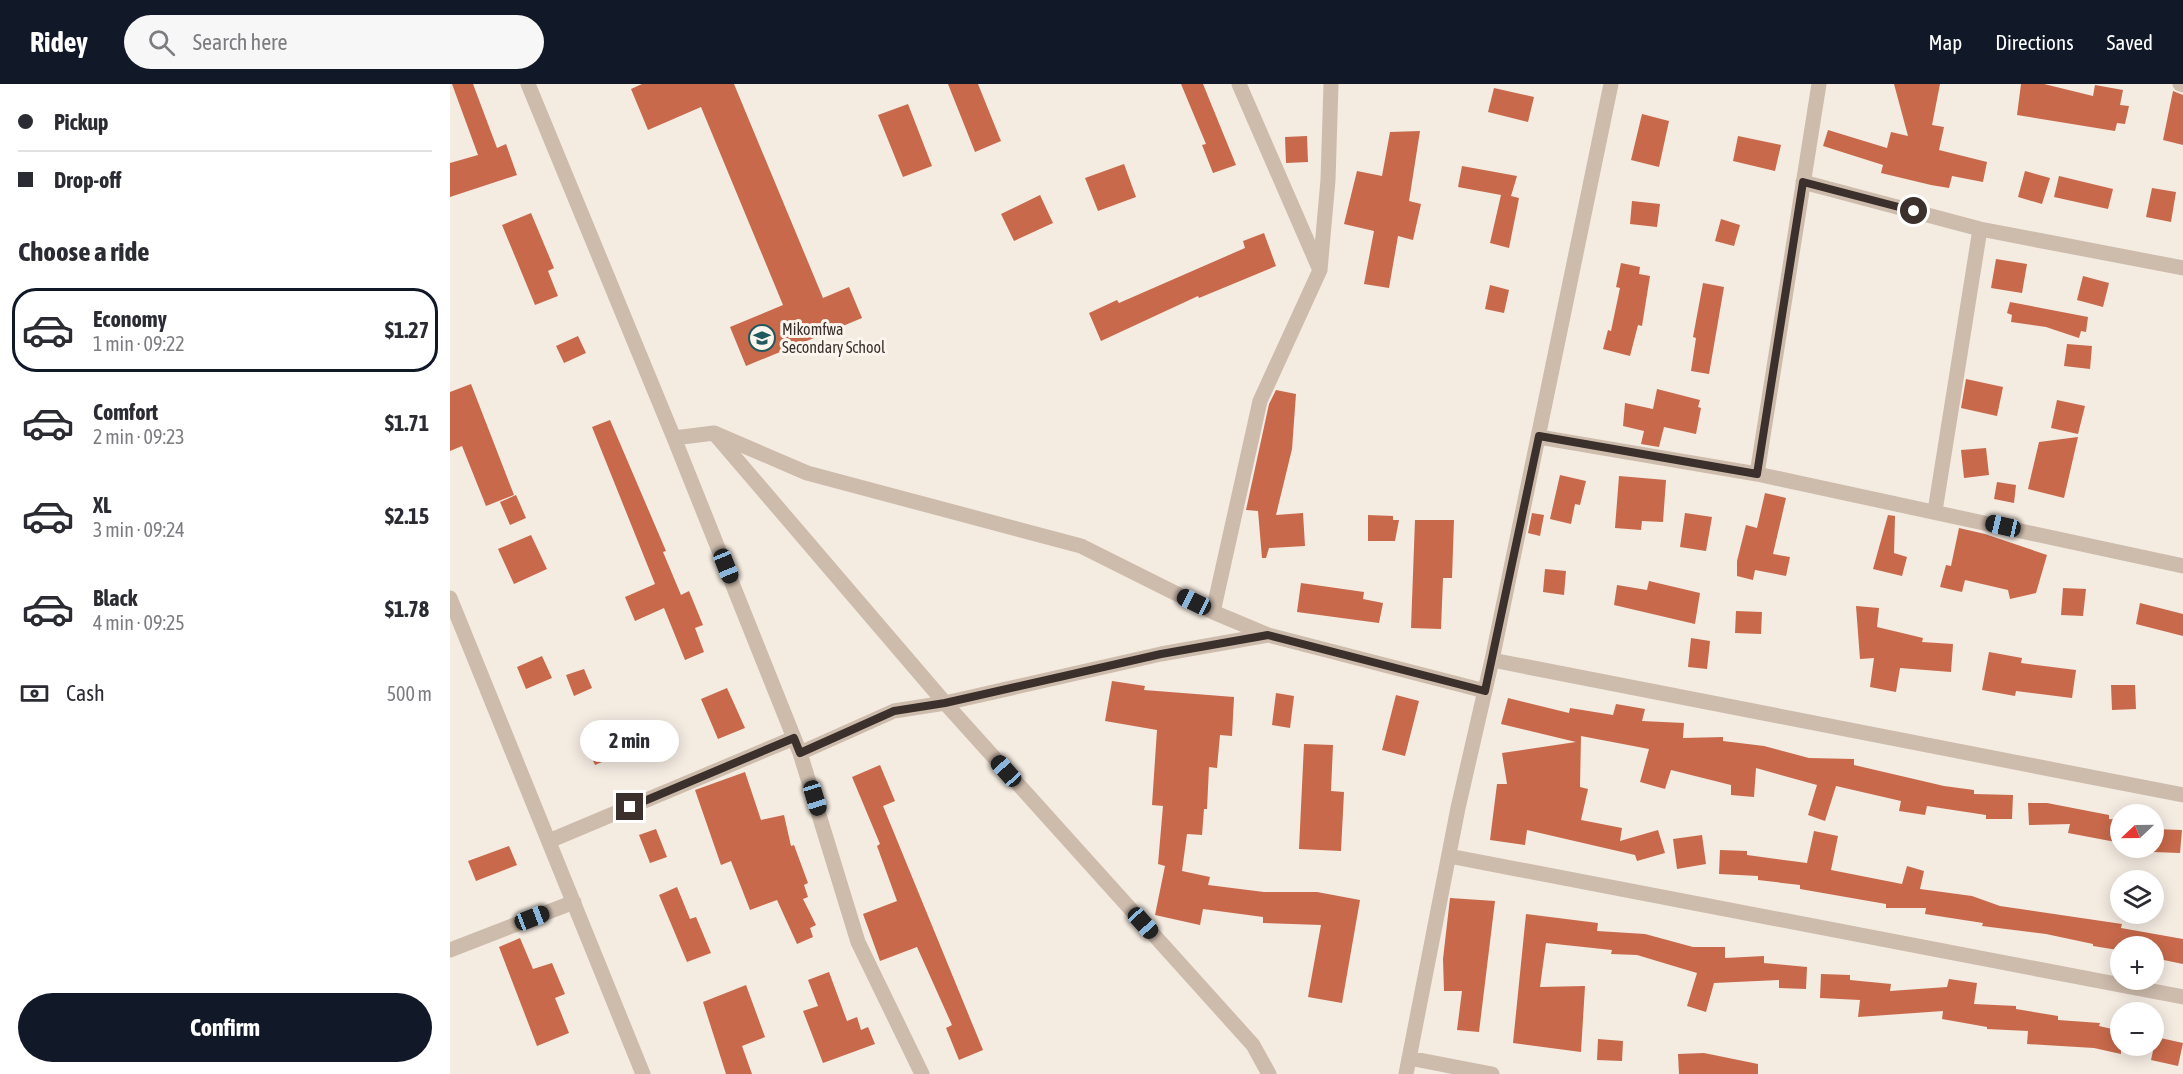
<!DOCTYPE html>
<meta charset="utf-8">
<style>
:root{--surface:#fff;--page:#f7f7f7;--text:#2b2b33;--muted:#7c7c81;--line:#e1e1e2;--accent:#111827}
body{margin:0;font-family:"Asap Condensed",sans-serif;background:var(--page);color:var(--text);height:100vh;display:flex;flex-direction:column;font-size:22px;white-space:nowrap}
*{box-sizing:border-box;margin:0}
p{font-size:20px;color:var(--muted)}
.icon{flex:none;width:33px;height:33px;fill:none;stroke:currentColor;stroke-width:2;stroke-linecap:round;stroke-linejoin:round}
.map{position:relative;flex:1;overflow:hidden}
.drawer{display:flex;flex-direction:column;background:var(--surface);width:450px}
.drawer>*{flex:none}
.hud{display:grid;align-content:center;height:132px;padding:0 18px;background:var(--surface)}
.needle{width:39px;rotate:248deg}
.buttons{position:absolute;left:1660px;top:720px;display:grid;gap:12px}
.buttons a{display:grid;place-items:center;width:54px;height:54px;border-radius:50%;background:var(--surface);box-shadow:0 3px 15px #0003;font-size:30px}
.end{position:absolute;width:27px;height:27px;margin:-14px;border:8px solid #3b302b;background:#fff;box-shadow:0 0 0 3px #fff}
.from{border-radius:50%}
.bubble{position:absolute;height:42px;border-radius:21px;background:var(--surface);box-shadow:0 3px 15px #0003;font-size:20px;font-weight:700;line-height:42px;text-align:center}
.car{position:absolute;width:18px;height:36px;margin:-18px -9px;border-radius:8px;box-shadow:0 0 4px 2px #0007;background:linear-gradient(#222 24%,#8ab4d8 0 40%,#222 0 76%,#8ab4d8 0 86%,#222 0)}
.hud b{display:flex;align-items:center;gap:21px;height:57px;font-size:22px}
.hud b+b{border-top:2px solid var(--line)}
.hud i{width:15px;height:15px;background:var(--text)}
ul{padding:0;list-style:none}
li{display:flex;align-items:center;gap:18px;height:84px;margin:0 12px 9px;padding:0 6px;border:3px solid transparent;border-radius:24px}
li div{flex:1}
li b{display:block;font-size:22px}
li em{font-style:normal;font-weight:700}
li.on{border-color:var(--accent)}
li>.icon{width:54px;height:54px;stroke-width:1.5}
h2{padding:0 18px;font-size:27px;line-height:72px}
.pay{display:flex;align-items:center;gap:15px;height:66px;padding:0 18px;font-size:22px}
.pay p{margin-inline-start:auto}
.primary-button{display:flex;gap:12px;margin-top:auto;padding:12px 18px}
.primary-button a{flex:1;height:69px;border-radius:36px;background:var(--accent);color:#fff;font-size:24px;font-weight:700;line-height:69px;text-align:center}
header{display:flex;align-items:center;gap:36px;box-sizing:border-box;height:84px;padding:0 30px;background:var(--accent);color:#fff}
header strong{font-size:28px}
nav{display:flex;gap:33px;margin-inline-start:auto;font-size:21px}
.search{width:420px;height:54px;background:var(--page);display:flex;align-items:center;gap:15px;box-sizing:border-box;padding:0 21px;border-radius:33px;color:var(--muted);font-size:22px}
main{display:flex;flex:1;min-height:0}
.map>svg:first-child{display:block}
.building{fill:#c8694b}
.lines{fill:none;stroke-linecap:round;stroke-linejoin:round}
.street{stroke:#cdbbac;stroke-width:15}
.route{stroke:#3b302b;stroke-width:8}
.labels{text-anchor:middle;stroke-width:6;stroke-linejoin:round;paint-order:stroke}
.poi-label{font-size:16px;fill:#3b302b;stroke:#fbf5ee;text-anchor:start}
</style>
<header>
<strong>Ridey</strong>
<div class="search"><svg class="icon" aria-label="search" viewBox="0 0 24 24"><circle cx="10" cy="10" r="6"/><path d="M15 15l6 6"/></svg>Search here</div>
<nav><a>Map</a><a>Directions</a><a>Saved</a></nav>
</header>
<main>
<section class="drawer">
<div class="hud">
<b><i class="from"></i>Pickup</b>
<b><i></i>Drop-off</b>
</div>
<h2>Choose a ride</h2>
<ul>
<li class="on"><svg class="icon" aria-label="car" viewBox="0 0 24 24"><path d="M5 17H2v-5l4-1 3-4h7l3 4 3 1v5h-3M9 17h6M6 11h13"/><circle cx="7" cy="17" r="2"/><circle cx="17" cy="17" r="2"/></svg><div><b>Economy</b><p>1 min · 09:22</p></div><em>$1.27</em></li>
<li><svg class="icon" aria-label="car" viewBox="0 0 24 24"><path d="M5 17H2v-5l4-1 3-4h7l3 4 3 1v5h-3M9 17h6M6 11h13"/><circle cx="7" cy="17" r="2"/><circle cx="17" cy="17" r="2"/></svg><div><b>Comfort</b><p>2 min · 09:23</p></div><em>$1.71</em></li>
<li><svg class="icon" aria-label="car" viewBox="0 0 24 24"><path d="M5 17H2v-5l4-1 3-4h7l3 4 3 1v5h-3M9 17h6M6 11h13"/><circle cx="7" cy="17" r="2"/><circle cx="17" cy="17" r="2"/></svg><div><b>XL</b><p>3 min · 09:24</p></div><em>$2.15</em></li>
<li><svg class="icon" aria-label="car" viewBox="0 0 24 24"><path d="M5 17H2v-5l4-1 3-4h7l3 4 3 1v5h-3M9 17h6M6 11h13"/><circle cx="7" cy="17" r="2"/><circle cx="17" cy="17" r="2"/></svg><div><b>Black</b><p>4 min · 09:25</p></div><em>$1.78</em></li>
</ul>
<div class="pay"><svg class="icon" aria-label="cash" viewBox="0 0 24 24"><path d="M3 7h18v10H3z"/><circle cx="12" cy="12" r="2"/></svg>Cash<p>500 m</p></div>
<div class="primary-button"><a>Confirm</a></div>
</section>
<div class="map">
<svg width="1733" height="990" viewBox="0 0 1733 990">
<rect width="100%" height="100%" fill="#f4ebe1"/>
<path class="building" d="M2,0H23L47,64L56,60L67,91L0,113V79L28,71Z
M192,0H284L373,214L399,203L412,234L296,282L280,243L333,221L251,23L198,46L181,5Z
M498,0H528L551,57L525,68Z
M731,0H753L786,81L763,89L752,61L756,60Z
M1444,0H1490L1482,41L1494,43L1489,66L1537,78L1533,98L1502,92L1499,104L1481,101L1431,89L1433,81L1373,62L1378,46L1437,64L1441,48L1458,52Z
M1571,0H1594L1643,12L1645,1L1673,6L1670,21L1679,22L1675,40L1667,39L1665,47L1567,31Z
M1044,4L1084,13L1078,38L1038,28Z
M1723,7L1733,11V61L1713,56Z
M458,20L482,82L453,93L428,31Z
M1192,30L1219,37L1209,83L1181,76Z
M970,47L959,117L971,120L963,156L948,152L939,204L914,200L924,147L894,140L907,87L932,92L940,48Z
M857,52L858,78L836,79L835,53Z
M1288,52L1331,61L1325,87L1283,77Z
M674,80L686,113L648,127L635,94Z
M1012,82L1067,92L1061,112L1069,114L1059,164L1040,159L1051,111L1008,103Z
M1575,87L1600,94L1592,120L1568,113Z
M1609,92L1663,105L1658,125L1604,113Z
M1702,104L1726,108L1721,138L1696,133Z
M590,111L603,139L564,157L551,130Z
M1182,117L1210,120L1207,143L1180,140Z
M81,129L104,184L98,187L108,212L85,221L52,141Z
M1271,135L1290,141L1284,162L1265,157Z
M814,149L826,182L749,214L748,212L651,257L639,229L667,216L669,219L795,164L793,157Z
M1546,175L1577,180L1572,209L1541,204Z
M1171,179L1190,183L1189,190L1200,192L1192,242L1188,241L1180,272L1153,265L1158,246L1161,247L1170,204L1166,203Z
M1633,192L1659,199L1653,223L1627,216Z
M1253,199L1274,203L1259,290L1241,287L1246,254L1243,253Z
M1040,201L1059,206L1054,229L1035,225Z
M1560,218L1638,233L1636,248L1631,247L1629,254L1596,243L1561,238L1562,231L1557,229Z
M128,252L136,269L114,279L106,262Z
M1617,260L1642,262L1640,285L1614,282Z
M1516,295L1553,303L1547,332L1511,324Z
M21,300L64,411L36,422L12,362L0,367V308Z
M1207,305L1250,316L1248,323L1251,324L1246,350L1214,343L1209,363L1191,360L1194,347L1173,342L1175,319L1203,325Z
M826,306L846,310L842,365L826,431L853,429L855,462L819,464L816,474H812L808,427L796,426L819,320Z
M1607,316L1635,322L1628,350L1601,344Z
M160,336L216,467L213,468L231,511L239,507L253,541L245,544L254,568L235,576L214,524L185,537L175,513L205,500L142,343Z
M1628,353L1614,414L1578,405L1589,358Z
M1536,364L1539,391L1514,394L1511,366Z
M1110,391L1136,397L1130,421L1125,420L1121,440L1100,435Z
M1169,392L1216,396L1213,438L1192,437L1191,446L1165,444Z
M1547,398L1566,401L1564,419L1544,415Z
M1315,409L1336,414L1323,470L1340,473L1336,492L1305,486L1303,496L1287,492V477L1296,441L1307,444Z
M66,411L76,434L60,441L50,418Z
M1082,429L1094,431L1090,452L1078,449Z
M1235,429L1262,433L1256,467L1230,463Z
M918,431L943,432V436H949L945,457H918Z
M1438,431L1445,432L1444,469L1457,473L1452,492L1423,485Z
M965,436H1004L1002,494H993L991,545L961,544Z
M1509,444L1535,450L1597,471L1586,509L1560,515L1558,506L1515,496L1512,508L1490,503L1496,481L1501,482Z
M81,451L97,485L64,500L48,465Z
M1095,485L1116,487L1114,511L1093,508Z
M1199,497L1250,509L1245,540L1164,521L1167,501L1197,506Z
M851,499L914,508L913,515L933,519L929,539L847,528Z
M1613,504L1636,505L1633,532L1611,531Z
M1690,519L1733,530V552L1686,540Z
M1406,522L1429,524L1427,543L1473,554L1472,558L1503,560L1501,588L1450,584L1446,608L1420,603L1424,574L1410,575Z
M1286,527L1312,528L1311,550L1285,549Z
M1241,554L1260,557L1257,585L1238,583Z
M1539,568L1572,574L1571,579L1626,586L1622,614L1566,607L1565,612L1532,606Z
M92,572L102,594L76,605L67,583Z
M134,585L142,604L124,612L116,591Z
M662,597L695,602L694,606L784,613L782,652L770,651L767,684L759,683L757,725H754L752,751L737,750L732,787L760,793L758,801L814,808H867L910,816L892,919L858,913L871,841L813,839V833L753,825L750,841L705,831L715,782L708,780L713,722L702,721L707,646L655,637Z
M1661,601H1685L1686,625L1662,626Z
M277,604L295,644L268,655L251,615Z
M826,609L844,612L840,644L822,641Z
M946,611L969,617L955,672L932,666Z
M1058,614L1119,629L1120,624L1163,631L1166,620L1195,625L1192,637L1234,639L1233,654L1273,653V657L1314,662L1359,674L1404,675V681L1494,702L1524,706V710L1563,711L1562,735H1536V731L1477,722L1475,731L1449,727L1451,717L1386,702L1375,737L1358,731L1367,701L1306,684L1304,713L1281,711V701L1221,686L1215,705L1190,698L1199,665L1131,652L1130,703L1138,705L1131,736L1172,744L1170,757L1208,746L1215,769L1187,777L1185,771L1077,746L1075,761L1040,756L1047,700H1057L1052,669L1126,658L1051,640Z
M157,643L169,671L145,681L133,653Z
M854,660L883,661L881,707L894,708L891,767L849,765Z
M430,681L445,717L433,722L533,966L509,976L496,944L502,941L467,863L430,877L413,830L447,817L427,762L430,760L402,693Z
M295,688L311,736L334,731L341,762L344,761L358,799L354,801L358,813L353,815L366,841L360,844L363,853L347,860L327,816L300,826L281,777L271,781L245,706Z
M1578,719H1597L1659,731V735L1671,736V759L1618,749L1620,740L1579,741Z
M206,745L217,773L200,779L189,751Z
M1704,745L1732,746L1730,769L1703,768Z
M1364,747L1388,752L1381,786L1452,800L1457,782L1474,787L1470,805L1522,812L1550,822L1672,840L1671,844L1733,855V880L1704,874V862H1669L1668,866L1643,862V860L1596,850L1532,842L1533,839L1475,830L1476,824H1436V820L1350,805V801L1308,796V792L1269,790L1270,766L1297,767V771L1357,779Z
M1252,751L1256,780L1227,785L1223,755Z
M59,762L67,781L26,797L18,777Z
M227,803L240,835L246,833L261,869L237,878L209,811Z
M1000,814L1045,817L1029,948L1007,946L1012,907H994L993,875Z
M1076,830L1148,839L1147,847L1195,850L1243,863H1275V874L1314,872V879L1357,883L1356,905L1329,904V896L1264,899L1256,928L1237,922L1247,889L1187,871L1161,870L1162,866L1096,859L1090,903L1135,902L1131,968L1063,959Z
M70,854L83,885L102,879L115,910L105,914L119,949L87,962L49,863Z
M379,888L397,937L407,933L411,946L418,943L425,960L373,979L353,927L368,922L358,896Z
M1371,890L1400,891V896L1441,900L1440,907L1497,903L1499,895L1527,899L1524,920L1566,922V925L1608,932V936L1650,939L1649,942L1671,947V970L1644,964L1577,960L1578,947L1537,945V943L1492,935L1493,927L1408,933L1410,916L1370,914Z
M296,901L315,953L292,962L302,990H276L253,918Z
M1706,953L1733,959L1728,982L1701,976Z
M1148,955L1173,957L1172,977L1147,976Z
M1254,969L1308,980V990H1229L1228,970Z"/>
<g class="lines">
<path class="street" d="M78,0L224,354L350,669L408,858L472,990
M789,0L869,184
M1730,0L1733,1
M1353,98L1530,145L1733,184
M264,349L495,619L803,961L819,990
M1089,353L1307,390L1733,482
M224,354L264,349L357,389L631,462L763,528L818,551
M1307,390L1369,0
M1485,427L1530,145
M0,514L193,990
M763,528L810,317L870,186L878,96L881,0
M1042,576L1733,711
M350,669L444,627L495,619L711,570L818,551L1035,607
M99,757L344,654
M999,772L1733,913
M0,866L124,818
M959,974L1042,990
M956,990L1008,724L1042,576L1161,0"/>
</g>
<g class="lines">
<path class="route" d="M180,723L344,654L350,669L444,627L495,619L711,570L818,551L1035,607L1089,352L1307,390L1353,98L1464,127"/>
</g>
<defs>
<symbol id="school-ring" viewBox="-11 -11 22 22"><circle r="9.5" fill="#fbf5ee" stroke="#1f5a5e" stroke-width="1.5"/><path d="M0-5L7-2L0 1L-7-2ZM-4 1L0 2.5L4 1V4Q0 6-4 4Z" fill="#1f5a5e"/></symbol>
</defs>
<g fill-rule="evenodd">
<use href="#school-ring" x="297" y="239" width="30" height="30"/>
</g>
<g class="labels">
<g class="poi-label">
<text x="332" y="251">Mikomfwa<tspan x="332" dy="18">Secondary School</tspan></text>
</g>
</g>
</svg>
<div class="buttons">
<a><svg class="needle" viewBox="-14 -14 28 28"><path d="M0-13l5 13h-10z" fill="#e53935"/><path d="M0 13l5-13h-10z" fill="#7c7c81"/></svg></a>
<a><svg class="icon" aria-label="layers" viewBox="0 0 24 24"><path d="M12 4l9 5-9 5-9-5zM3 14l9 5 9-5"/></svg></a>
<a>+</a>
<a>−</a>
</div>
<i class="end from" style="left:1464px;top:127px"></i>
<i class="end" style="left:180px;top:723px"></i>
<div class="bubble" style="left:130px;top:636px;width:99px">2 min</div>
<i class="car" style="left:1553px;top:442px;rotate:283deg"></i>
<i class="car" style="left:276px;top:482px;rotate:158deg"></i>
<i class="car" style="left:744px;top:518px;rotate:296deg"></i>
<i class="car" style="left:556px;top:687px;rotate:318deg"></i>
<i class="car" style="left:365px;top:714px;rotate:163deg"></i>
<i class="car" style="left:82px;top:834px;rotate:69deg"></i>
<i class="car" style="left:693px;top:839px;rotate:138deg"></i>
</div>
</main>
